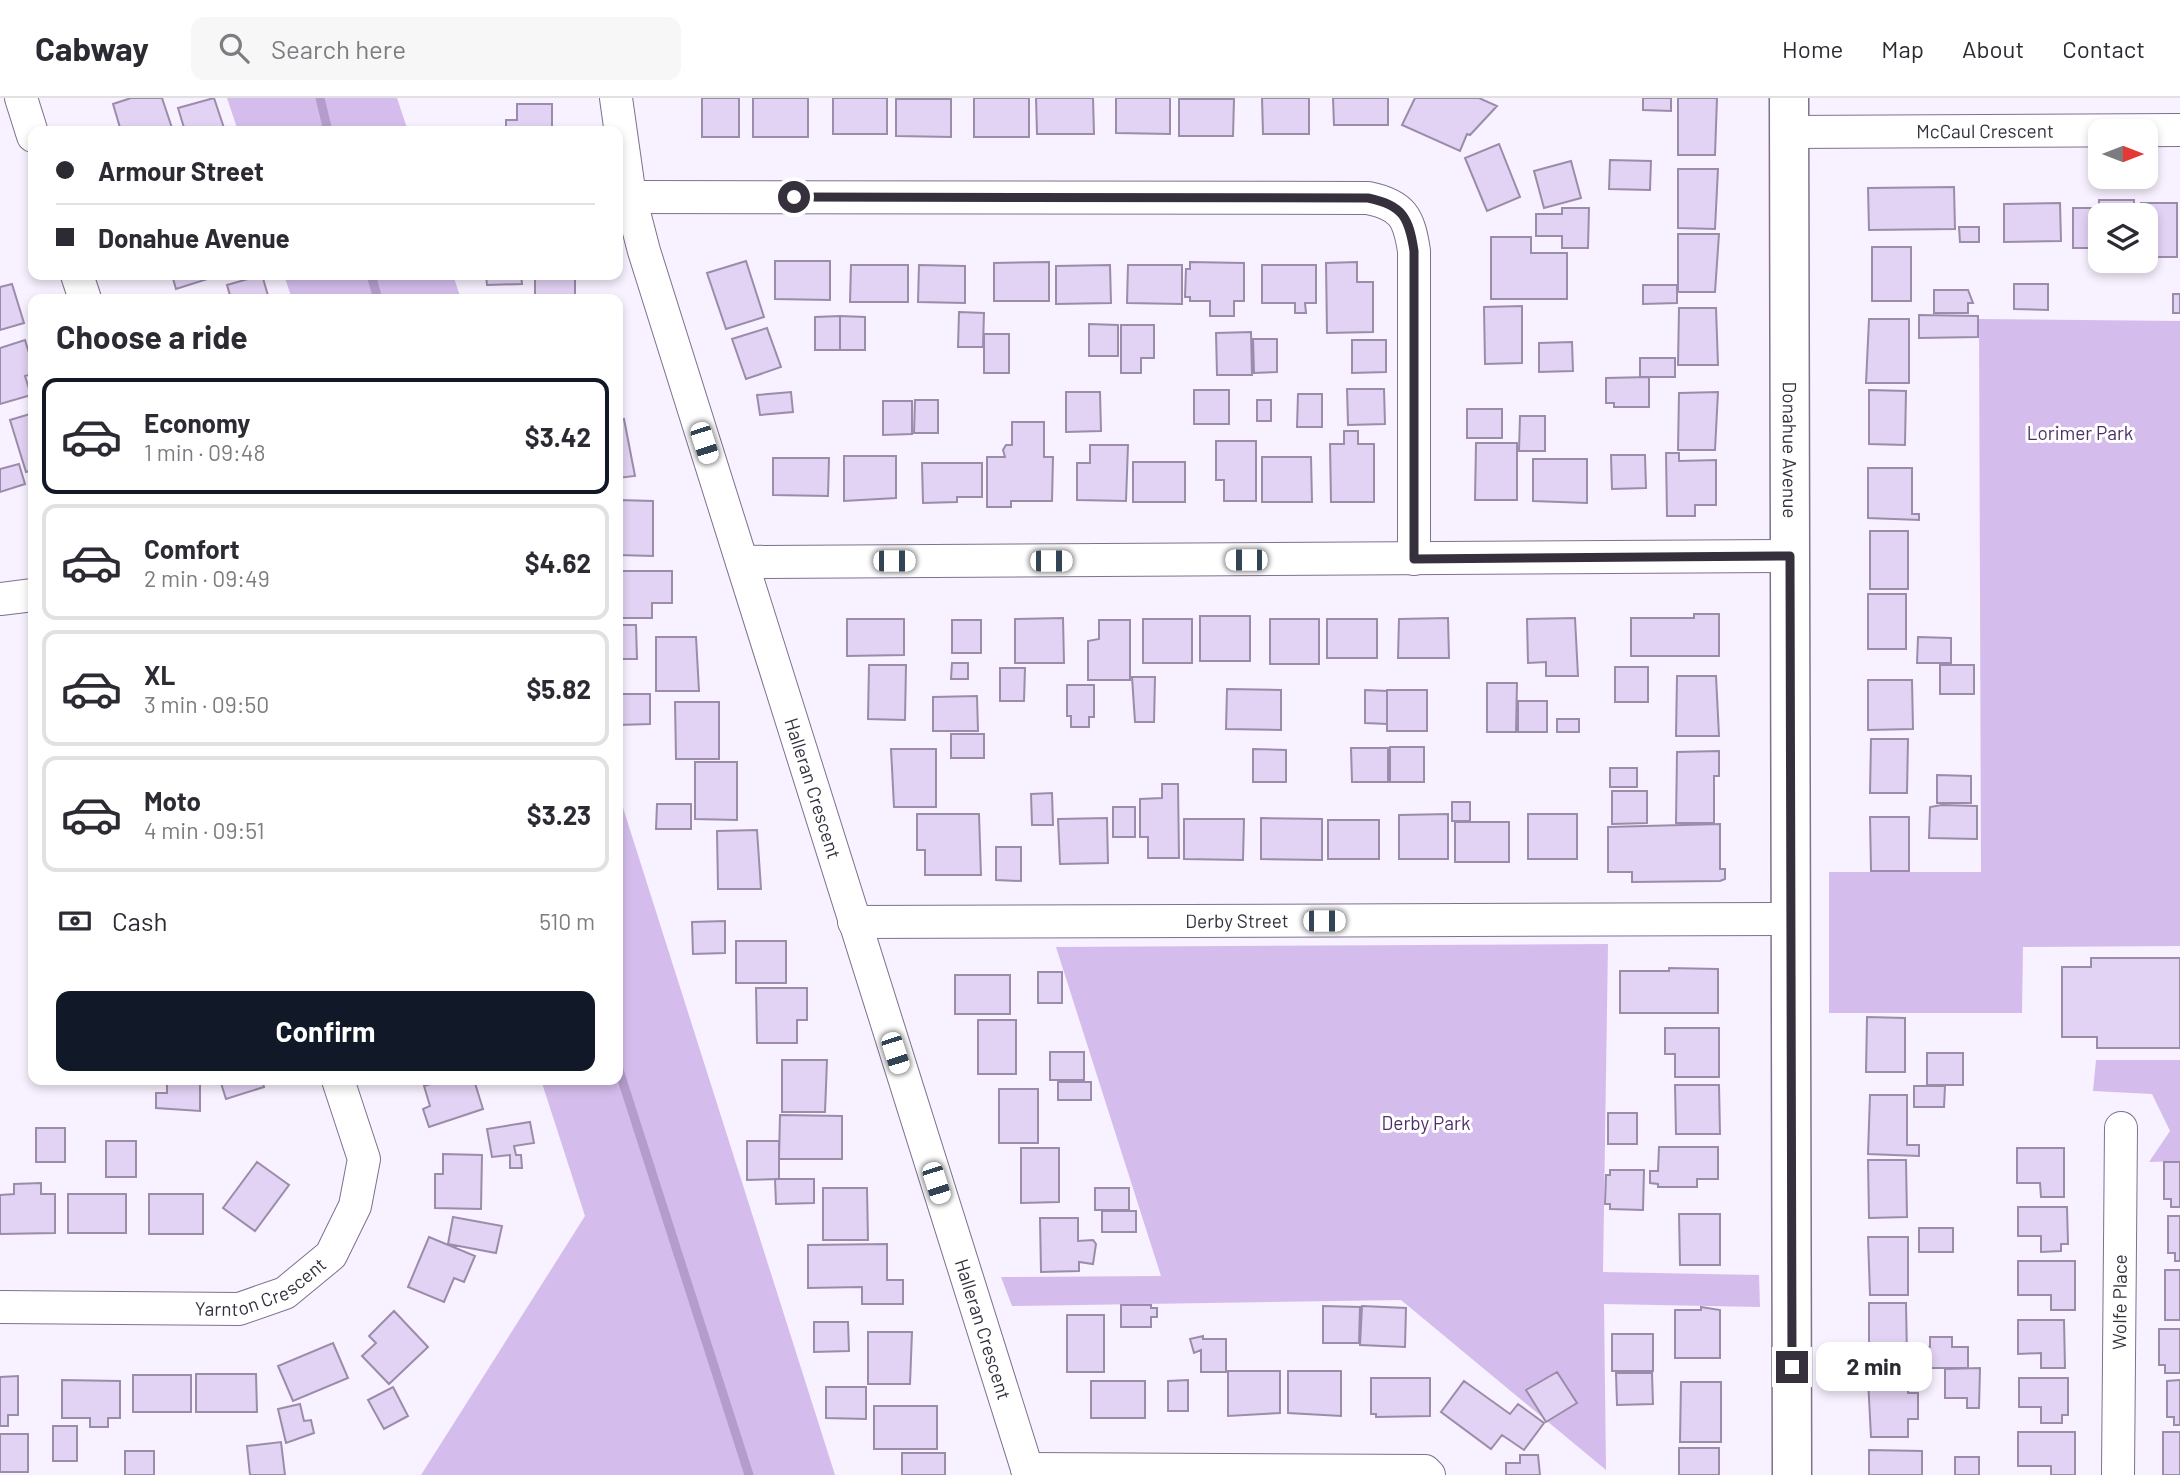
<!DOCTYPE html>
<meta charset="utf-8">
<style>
:root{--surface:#fff;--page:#f7f7f7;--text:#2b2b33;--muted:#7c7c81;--line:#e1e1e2;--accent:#111827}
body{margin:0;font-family:Barlow,sans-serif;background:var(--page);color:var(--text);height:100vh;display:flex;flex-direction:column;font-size:26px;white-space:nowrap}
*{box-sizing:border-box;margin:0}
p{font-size:23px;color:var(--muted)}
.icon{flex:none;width:38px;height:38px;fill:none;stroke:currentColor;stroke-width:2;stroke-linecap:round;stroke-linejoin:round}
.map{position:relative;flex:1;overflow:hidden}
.sheet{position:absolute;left:28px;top:196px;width:595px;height:791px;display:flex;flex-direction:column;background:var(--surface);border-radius:14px;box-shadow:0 4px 10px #0003}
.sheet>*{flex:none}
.banner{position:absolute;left:28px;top:28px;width:595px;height:154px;border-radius:14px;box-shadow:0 4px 10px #0003;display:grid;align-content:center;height:154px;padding:0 28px;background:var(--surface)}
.needle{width:46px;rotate:90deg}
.fabs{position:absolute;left:2088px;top:21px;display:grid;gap:14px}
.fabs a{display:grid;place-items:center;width:70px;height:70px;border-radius:14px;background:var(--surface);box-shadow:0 4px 10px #0003;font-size:35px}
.end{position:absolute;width:32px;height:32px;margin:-16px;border:9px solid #36303d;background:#fff;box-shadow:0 0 0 4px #fff}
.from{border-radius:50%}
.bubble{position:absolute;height:49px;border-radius:14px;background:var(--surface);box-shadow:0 4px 10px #0003;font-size:23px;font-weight:700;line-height:49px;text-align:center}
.car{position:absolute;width:21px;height:42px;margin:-21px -10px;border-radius:9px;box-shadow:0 0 5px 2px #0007;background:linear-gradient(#fff 24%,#345 0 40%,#fff 0 76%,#345 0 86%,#fff 0)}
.banner b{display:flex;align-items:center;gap:24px;height:66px;font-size:26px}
.banner b+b{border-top:2px solid var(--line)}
.banner i{width:18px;height:18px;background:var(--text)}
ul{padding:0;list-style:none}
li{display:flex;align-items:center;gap:21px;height:116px;margin:0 14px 10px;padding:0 14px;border:4px solid var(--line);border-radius:14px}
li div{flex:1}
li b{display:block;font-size:26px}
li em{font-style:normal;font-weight:700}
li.active{border-color:var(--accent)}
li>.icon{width:63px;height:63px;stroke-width:1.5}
h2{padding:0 28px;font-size:32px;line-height:84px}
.pay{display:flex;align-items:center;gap:18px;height:77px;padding:0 28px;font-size:26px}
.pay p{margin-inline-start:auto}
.cta{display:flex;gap:14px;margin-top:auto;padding:14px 28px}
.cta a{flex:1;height:80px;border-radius:14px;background:var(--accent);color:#fff;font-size:28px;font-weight:700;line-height:80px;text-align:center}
header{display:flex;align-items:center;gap:42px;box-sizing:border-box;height:98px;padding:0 35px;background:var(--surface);border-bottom:2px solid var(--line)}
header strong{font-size:33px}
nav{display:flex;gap:38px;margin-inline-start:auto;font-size:24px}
.search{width:490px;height:63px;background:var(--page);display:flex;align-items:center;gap:18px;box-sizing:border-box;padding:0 24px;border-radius:14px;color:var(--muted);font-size:26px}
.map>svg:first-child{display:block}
.green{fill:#d4bdec}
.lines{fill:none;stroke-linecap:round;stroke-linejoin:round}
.stream{stroke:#b49dcc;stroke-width:9}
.building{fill:#e2d2f3;stroke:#9b8caa;stroke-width:2}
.street-casing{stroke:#7f708d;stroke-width:34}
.secondary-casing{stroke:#7f708d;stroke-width:41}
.street{stroke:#fff;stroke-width:32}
.secondary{stroke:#fff;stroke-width:38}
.route{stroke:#36303d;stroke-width:9}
.labels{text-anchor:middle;stroke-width:6;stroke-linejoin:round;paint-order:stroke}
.street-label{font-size:19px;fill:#36303d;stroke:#fff}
.park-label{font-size:19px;fill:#4e2e69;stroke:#fff}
</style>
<header>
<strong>Cabway</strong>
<div class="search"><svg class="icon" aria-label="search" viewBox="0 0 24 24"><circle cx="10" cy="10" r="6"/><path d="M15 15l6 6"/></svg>Search here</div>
<nav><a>Home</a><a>Map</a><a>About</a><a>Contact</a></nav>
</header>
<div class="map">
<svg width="2180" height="1377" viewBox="0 0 2180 1377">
<rect width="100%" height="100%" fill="#f8f1ff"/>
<path class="green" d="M227,0H397L408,33H238Z
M284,177H453L461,201H292Z
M1979,221L2180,223V848L2023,849L2022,915H1829V774H1981Z
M618,694L835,1377H421L585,1118L541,982H618Z
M1608,846L1603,1174L1759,1177L1760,1209L1604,1206L1606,1372L1401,1202L1012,1208L1001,1179L1161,1178L1056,849Z
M2096,962H2180V1063L2149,1064L2170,1033L2152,996L2093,993Z"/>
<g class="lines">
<path class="stream" d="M320,0L328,33
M371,177L378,201
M618,969L749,1377"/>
</g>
<path class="building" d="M131,0H162L173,33H121L113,6Z
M214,0L225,33H185L178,10Z
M702,0H739V39H702Z
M753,0H808V39H753Z
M833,0H887V36H833Z
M974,0H1029V39H974Z
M1036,0H1093L1094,36H1037Z
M1116,0H1170V36L1116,35Z
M1262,0H1309V36H1263Z
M1333,0H1388V27H1334Z
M1415,0H1479L1497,8L1470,37L1467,36L1460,53L1402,27Z
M1643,0H1671V13L1643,12Z
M1678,0H1717L1715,57H1678Z
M896,1H951V39L896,38Z
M1179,1H1234L1233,38H1179Z
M517,6H552V33H506V22H517Z
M1499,46L1520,99L1487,113L1465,60Z
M1610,62L1651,63L1650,92L1609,91Z
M1571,63L1581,100L1544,110L1534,73Z
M1678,71H1718L1715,131L1678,130Z
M1954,89L1955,131L1869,132L1868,90Z
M2099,102H2134V117H2100V150H2073V110H2099Z
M2060,105L2061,143L2004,144V106Z
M2141,105H2177V159H2146V117H2141Z
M1562,110H1589L1588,150H1562V138H1536V116H1562Z
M1959,129H1979V144H1960Z
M1678,136H1719L1715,194H1678Z
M1491,139H1531V155H1567V201H1491Z
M1872,149H1911V203H1872Z
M746,163L764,219L726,231L707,175Z
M775,163H830V202L775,201Z
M1049,164V203H994V165Z
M1190,164L1244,165V203H1234V218H1210V203H1190V199H1185L1186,171H1190Z
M1357,164V184H1373V234L1327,235L1326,165Z
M851,167H908V204H850Z
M919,167L965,168V205L918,204Z
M1110,167L1111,205L1056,206V168Z
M1128,167H1182V206L1127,205Z
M1262,167H1316V205H1305L1306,215H1295V205H1262Z
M172,177H213L214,179L176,191Z
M262,177L269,201H231L227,187Z
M486,177H521L522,186L487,187Z
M535,177H575V201H535Z
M12,186L24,225L0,232V189Z
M2014,186H2048V212L2014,211Z
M1643,187H1677V205L1643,206Z
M1934,192H1968L1973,205H1968V215H1934Z
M2173,196H2180V215H2173Z
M1522,208V265L1485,266L1484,209Z
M1679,210H1716L1718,267H1678Z
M959,214L984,215L983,249H958Z
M1919,217L1978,218V239L1919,240Z
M840,218L865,219V252H840Z
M840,218V252H815V219Z
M1869,221H1909V285H1866Z
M1089,226L1118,227V258H1089Z
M1121,227H1154V260H1141V275H1121Z
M767,230L781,269L746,281L732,241Z
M1251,234L1252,277H1217L1216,235Z
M984,236H1009V275H984Z
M1253,241H1277V274L1254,275Z
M25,242L33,268V276L25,278L31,297L0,306V250Z
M1352,242H1386V274L1352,275Z
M1572,244L1573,273L1539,274V245Z
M1640,260H1675V279H1640Z
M1649,279V309H1614V305H1606V280Z
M1347,291H1384L1385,326L1348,327Z
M1194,292H1229V326H1194Z
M1869,292L1906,293L1905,347L1869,346Z
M791,294L793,314L760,317L757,297Z
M1066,294H1100L1101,333L1066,334Z
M1718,294L1715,352H1678L1679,295Z
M1298,296H1322V329H1297Z
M915,302H938V335H914Z
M1257,302H1271V323H1257Z
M883,303H912V336L883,337Z
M1467,311H1502V340H1467Z
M33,315V372L26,374L10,322Z
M1520,318H1545V353H1519Z
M624,321L635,378L618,380V322Z
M1012,324H1044V359H1053L1052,403H1011V409H987V359H1005L1003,352L1006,347H1012Z
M1344,333H1358V346H1374V404H1331L1330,346H1344Z
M1216,343H1256V403H1224V382H1216Z
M1476,345H1517V402H1475Z
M1090,347H1128L1126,403L1077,402V365H1090Z
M1666,355H1679V363L1716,362V407H1695V418H1667Z
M1611,357H1645L1646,390L1612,391Z
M844,358H896V400L844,403Z
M1262,359H1311L1312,404H1262Z
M773,360H829L828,398L773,397Z
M1533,361H1587V405L1533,403Z
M1133,364H1185V404H1133Z
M922,365H982V399H957V404L923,405Z
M19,366L25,386L0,394V371Z
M1868,370H1912V416H1919V422L1868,420Z
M618,402L653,403V458L618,457Z
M1870,433H1908V491H1870Z
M618,473H672V505H652V520H618Z
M1868,496H1906V551H1868Z
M1694,516H1719V558H1631V520H1694Z
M1200,518H1250V563H1200Z
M1063,520L1064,565H1015V521Z
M1448,520L1449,560H1398L1399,521Z
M1575,520L1578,578H1546V564L1528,565L1527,521Z
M847,521H904V557L847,558Z
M1143,521H1192V565H1143Z
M1270,521H1319V566H1270Z
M1327,521H1377V560H1327Z
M952,522H981V555H952Z
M1099,522H1130V582H1088V543L1099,541Z
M618,527H636L637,561H618Z
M656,539H696L699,593H656Z
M1918,539L1951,540V565H1917Z
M952,565H968V581H951Z
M869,567H906L905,622L868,621Z
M1940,567H1974V596H1940Z
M1615,569H1648V604H1615Z
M1000,570H1025L1024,603H1000Z
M1677,578H1716L1719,638H1676Z
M1132,579H1155L1154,624H1135Z
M1868,582H1912L1913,631L1868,632Z
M1487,585H1517L1516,634H1487Z
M1067,587H1094V619H1089V629H1071V618H1067Z
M1227,591L1281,592V632L1226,631Z
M1365,592L1387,593V626L1365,625Z
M1387,592H1427V633H1387Z
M618,596H650V626L618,627Z
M977,598L978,633H933V599Z
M1518,603H1547V634H1518Z
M675,604H719V661H676Z
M1557,621H1579V634H1557Z
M951,636H984V660H951Z
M1871,641H1908L1907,695H1870Z
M1390,649H1424V684H1390Z
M1351,650H1388V684H1352Z
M891,651H936V709H894Z
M1253,651L1286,652V684H1253Z
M1719,653V678H1714V725H1676L1677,654Z
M695,664H737V722L695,721Z
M1610,670H1637V689H1610Z
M1937,677L1971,678V705H1937Z
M1162,686H1178L1179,760H1148V739H1140V701L1162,700Z
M1612,693H1647V725L1612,726Z
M1052,695L1053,727H1032L1031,696Z
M1452,704H1470V723H1452Z
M657,706H691V731H656Z
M1942,707L1977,708V741L1929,740L1930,709Z
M1113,709H1135V739H1113Z
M917,716H979L981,777H925V752H917Z
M1448,716V761H1399V717Z
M1528,716H1577V761H1528Z
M1870,719H1909V773H1871Z
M1107,720L1108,765L1060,766L1058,721Z
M1261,720L1322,721V762L1261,761Z
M1184,721H1244L1243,762L1184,761Z
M1328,722H1379V761H1328Z
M1455,724H1509V764H1455Z
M1720,726V771H1725V781L1720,783L1632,784V774H1608V729Z
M757,732L761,791H718L717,733Z
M996,749H1021V783L996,782Z
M725,823V855L693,856L692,824Z
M736,843H786V885H736Z
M2091,860H2180V950H2097V939H2062V869H2091Z
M1669,870L1718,871V915H1620V873H1669Z
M1038,874H1062V905H1038Z
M955,877H1010V916H955Z
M756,890H807V922H797V945H757Z
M1867,919L1905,920V974H1866Z
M978,922H1016V976H978Z
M1665,930H1719V979H1675V956H1665Z
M1050,954H1084V982H1050Z
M1927,955H1963V987H1927Z
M782,962H827L825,1014H782Z
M220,982H262L264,989L226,1001Z
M443,982H474L483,1011L429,1029L423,1011L430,1008L424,988Z
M1058,984H1091V1002H1058Z
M167,985L200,986V1013L156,1010V995H167Z
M1675,987H1719L1720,1036H1676Z
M1914,988H1945L1944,1009H1914Z
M999,991H1038V1045H999Z
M1870,997H1907V1047H1919V1058L1868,1056Z
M1608,1015H1637V1046H1608Z
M780,1017L842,1018V1061H779Z
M530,1024L534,1045L514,1048L516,1057H521L522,1070H510V1057L492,1059L487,1031Z
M36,1030H65V1064H36Z
M106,1043H136V1079H106Z
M747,1043H779V1081L747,1082Z
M1659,1049H1718V1081H1697V1089H1658V1086L1650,1085V1073H1658Z
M1021,1050H1059V1104L1021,1105Z
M2017,1050H2064V1099H2041L2040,1085H2017Z
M443,1056L482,1057L481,1111L435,1110V1076H443Z
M1868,1062H1906L1907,1119L1869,1120Z
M257,1064L289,1087L255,1133L223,1110Z
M2164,1064H2180V1109H2171V1101H2164Z
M1610,1072H1644L1643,1112L1610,1111V1106H1605L1606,1077H1610Z
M775,1081H814V1105L776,1106Z
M41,1085V1096H55V1135L0,1136V1097L14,1096V1086Z
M823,1090H867L868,1142H823Z
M1095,1090H1129V1112H1095Z
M68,1096H126V1135H68Z
M149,1096H203V1136H149Z
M2018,1109H2067L2068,1146H2061V1153L2041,1154V1138H2018Z
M1102,1113H1136V1134H1102Z
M1679,1116H1720V1167H1680Z
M2168,1118H2180V1163H2175V1155H2168Z
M453,1119L502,1128L496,1155L448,1146Z
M1040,1120H1078V1143L1093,1142L1096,1146L1093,1166L1079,1164V1173L1041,1174Z
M1919,1130H1953V1154H1919Z
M429,1139L475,1158L464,1184L454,1180L444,1204L408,1189Z
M1868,1139H1908V1197H1870Z
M887,1146V1182H903V1206H862V1189L808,1190V1147Z
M2018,1163H2075V1212H2051V1197H2018Z
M2165,1172H2180V1222H2165Z
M1869,1205H1906L1907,1260H1869Z
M1121,1207H1151V1210H1157V1219H1151V1229H1121Z
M1323,1208L1360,1209L1359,1245H1323Z
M1362,1208L1406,1210L1405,1249L1360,1247Z
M1701,1209L1720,1212V1260H1675V1212H1701Z
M394,1213L428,1249L389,1286L362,1258L376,1245L369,1238Z
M1067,1217H1104V1274H1067Z
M2018,1222H2064L2065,1270H2041V1255L2018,1256Z
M814,1224H848L849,1253L814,1254Z
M2159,1231H2180V1275H2165V1267H2159Z
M868,1234H912L910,1286H868Z
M1612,1236H1653V1273H1612Z
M1203,1238V1241H1226V1274H1201V1252L1194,1255L1190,1241Z
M1930,1239H1952V1249H1968V1270H1921V1249H1930Z
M333,1245L348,1280L293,1303L278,1268Z
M1980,1270L1979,1310H1967V1300H1945V1271Z
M1228,1273H1280V1315L1228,1318Z
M1288,1273H1341V1318L1288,1315Z
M1557,1274L1577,1305L1546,1324L1526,1292Z
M1616,1275H1652L1653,1306L1617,1307Z
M196,1276H256L257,1314H196Z
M133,1277H191V1314H133Z
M18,1278V1317H8V1328H0V1279Z
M1371,1280H1430V1318L1376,1319V1316H1371Z
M2019,1280H2068V1317H2062V1325H2041V1309H2019Z
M1868,1281H1908V1295H1918V1321H1908V1339H1871Z
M62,1282L120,1283V1320H108V1329H90V1320H62Z
M1188,1282V1313H1168V1283Z
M2180,1282V1327H2174V1319H2167V1283Z
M1091,1283H1145V1320H1091Z
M1464,1283L1510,1316L1518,1306L1544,1325L1524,1352L1502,1337L1491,1351L1441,1314Z
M1681,1284H1721V1344H1680Z
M393,1289L408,1318L384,1331L368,1302Z
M826,1289H866V1321L826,1320Z
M300,1306L304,1323L311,1322L314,1335L286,1345L278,1311Z
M874,1308H937V1351H874Z
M53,1328H77V1363H53Z
M2018,1334H2075V1377H2051V1368H2018Z
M2163,1334H2180V1377H2163Z
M0,1336H28V1374H0Z
M281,1344L285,1377H250L247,1348Z
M1679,1350H1719V1377H1679Z
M1869,1352L1922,1353V1377H1869Z
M125,1353H154V1377H125Z
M902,1355H945V1377H902Z
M1520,1357H1538L1540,1377H1506V1365H1520Z
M1955,1359H1979V1377H1955Z"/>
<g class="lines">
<defs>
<g id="street">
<path d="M21,0L33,38"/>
<path id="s1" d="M616,0L630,99L644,153L1029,1377"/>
<path id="s2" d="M1789,34L2180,32"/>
<path d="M630,99L1368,100C1403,107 1409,120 1414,153V461"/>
<path d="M77,177L85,201"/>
<path d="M742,464L1790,458"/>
<path d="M0,501L33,497"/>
<path id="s3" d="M854,824L1790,821"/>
<path id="s4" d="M0,1209L239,1211L285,1195L331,1157L355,1108L364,1061L338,982"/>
<path d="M1027,1371L1425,1373L1429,1377"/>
<path id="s5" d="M2118,1377L2121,1030"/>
</g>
<g id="secondary">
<path id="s6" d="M1789,0L1792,1377"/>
</g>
</defs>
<use href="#street" class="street-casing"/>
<use href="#secondary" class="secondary-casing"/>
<use href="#street" class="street"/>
<use href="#secondary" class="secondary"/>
</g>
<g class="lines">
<path class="route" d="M794,99L1368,100C1403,107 1409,120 1414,153V461L1790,458L1792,1269"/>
</g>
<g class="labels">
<g class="street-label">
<text dy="7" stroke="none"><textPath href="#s2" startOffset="196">McCaul Crescent</textPath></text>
<text dy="7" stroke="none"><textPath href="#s6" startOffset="352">Donahue Avenue</textPath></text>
<text dy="7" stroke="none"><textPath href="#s1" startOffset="719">Halleran Crescent</textPath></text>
<text dy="7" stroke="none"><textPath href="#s3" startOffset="383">Derby Street</textPath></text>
<text dy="7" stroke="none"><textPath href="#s4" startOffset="266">Yarnton Crescent</textPath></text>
<text dy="7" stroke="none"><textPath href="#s5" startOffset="173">Wolfe Place</textPath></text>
<text dy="7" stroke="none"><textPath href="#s1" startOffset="1286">Halleran Crescent</textPath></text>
</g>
<g class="park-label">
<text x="2080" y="342">Lorimer Park</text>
<text x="1426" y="1032">Derby Park</text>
</g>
</g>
</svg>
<div class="fabs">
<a><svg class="needle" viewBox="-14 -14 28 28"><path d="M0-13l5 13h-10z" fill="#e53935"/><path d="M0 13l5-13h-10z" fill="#7c7c81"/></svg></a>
<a><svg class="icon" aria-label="layers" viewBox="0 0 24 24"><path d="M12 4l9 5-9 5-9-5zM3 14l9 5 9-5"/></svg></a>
</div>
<i class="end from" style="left:794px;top:99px"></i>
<i class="end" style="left:1792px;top:1269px"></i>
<div class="bubble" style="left:1816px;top:1244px;width:116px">2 min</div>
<i class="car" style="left:704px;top:345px;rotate:162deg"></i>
<i class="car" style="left:1246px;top:462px;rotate:270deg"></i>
<i class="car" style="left:894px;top:463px;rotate:90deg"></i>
<i class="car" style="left:1051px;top:463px;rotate:90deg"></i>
<i class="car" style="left:1324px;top:823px;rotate:90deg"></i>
<i class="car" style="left:895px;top:955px;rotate:162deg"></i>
<i class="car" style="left:936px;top:1085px;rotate:162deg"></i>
<div class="banner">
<b><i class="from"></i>Armour Street</b>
<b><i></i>Donahue Avenue</b>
</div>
<section class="sheet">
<h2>Choose a ride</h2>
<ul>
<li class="active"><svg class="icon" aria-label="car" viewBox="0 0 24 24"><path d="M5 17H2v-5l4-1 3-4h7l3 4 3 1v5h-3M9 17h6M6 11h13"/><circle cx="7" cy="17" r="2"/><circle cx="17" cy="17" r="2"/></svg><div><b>Economy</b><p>1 min · 09:48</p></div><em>$3.42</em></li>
<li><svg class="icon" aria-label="car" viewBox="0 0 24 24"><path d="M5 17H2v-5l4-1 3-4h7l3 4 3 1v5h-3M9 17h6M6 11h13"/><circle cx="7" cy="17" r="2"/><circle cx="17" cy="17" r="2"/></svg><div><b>Comfort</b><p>2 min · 09:49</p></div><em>$4.62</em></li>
<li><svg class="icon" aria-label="car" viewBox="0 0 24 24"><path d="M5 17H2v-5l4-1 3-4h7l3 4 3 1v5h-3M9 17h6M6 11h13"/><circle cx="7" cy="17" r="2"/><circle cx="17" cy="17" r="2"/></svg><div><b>XL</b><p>3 min · 09:50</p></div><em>$5.82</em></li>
<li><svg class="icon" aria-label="car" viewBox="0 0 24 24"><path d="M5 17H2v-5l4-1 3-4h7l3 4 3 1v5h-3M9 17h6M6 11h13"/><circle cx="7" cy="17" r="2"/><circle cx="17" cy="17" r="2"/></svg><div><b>Moto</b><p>4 min · 09:51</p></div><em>$3.23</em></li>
</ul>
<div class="pay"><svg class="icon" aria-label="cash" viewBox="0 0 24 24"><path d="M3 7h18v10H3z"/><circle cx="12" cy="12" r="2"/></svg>Cash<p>510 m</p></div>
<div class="cta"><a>Confirm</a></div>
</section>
</div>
